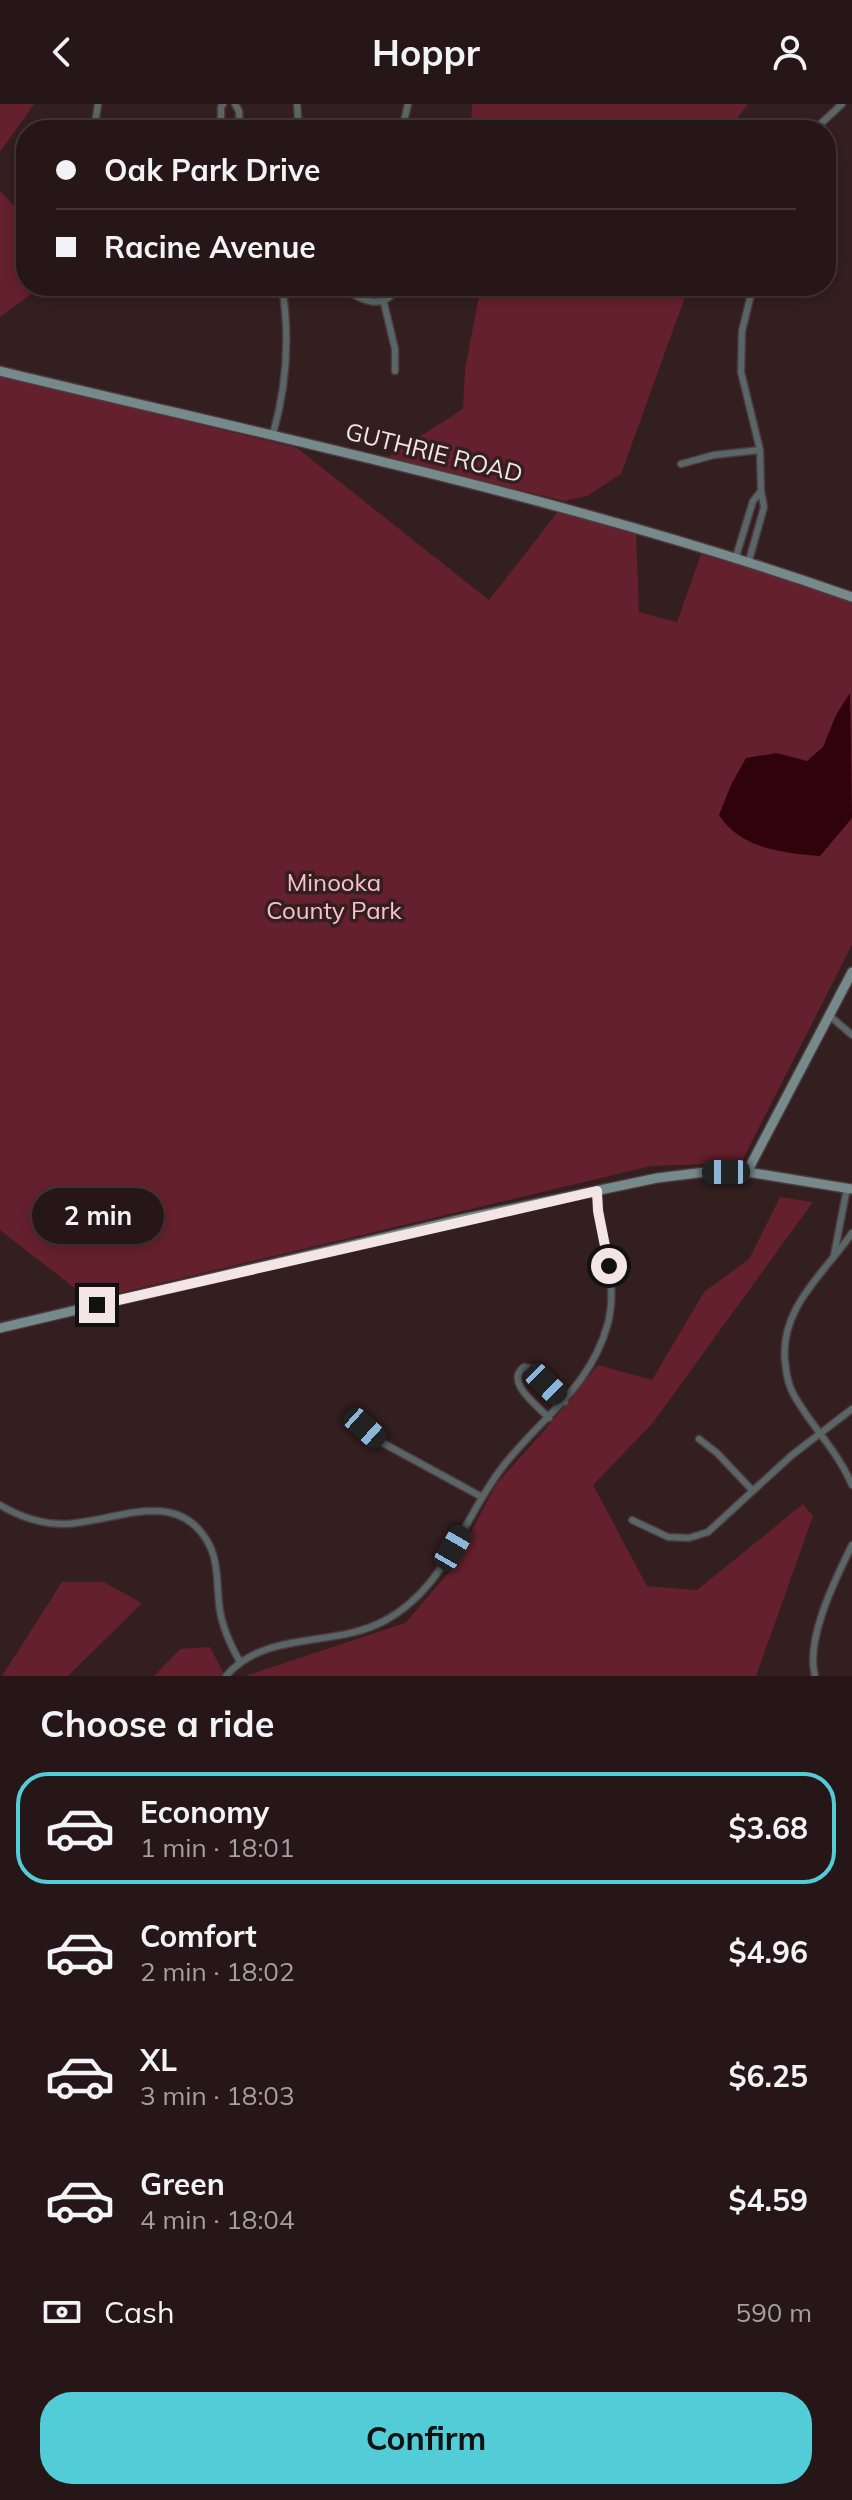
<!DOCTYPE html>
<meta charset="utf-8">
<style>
:root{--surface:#261618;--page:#322325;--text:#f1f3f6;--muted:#a49fa2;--line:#423537;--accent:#52ccd6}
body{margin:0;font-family:Mulish,sans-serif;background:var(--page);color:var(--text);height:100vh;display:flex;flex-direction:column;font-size:30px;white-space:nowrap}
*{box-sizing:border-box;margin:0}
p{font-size:26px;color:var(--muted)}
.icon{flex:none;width:44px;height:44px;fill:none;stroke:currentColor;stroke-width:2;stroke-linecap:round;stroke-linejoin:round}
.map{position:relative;height:1572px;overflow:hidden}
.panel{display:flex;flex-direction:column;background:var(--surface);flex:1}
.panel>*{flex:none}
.top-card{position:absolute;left:16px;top:16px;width:820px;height:176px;border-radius:32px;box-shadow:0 4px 12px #0003,0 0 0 2px var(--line);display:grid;align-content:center;height:176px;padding:0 40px;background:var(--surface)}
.end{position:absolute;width:36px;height:36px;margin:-18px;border:10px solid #f3e4e5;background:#111;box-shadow:0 0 0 4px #111}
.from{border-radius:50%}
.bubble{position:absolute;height:56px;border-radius:28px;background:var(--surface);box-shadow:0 4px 12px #0003,0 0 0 2px var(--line);font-size:26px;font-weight:700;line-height:56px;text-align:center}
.car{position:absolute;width:24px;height:48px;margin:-24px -12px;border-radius:10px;box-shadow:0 0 6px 2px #0007;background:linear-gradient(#222 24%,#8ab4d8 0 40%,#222 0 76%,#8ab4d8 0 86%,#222 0)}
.top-card b{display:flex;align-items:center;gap:28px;height:76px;font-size:30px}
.top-card b+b{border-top:2px solid var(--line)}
.top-card i{width:20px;height:20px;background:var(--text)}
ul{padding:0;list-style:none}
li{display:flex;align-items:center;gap:24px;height:112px;margin:0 16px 12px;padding:0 24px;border:4px solid transparent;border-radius:32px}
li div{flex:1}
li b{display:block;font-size:30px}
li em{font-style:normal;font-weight:700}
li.active{border-color:var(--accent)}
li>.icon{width:72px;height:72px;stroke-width:1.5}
h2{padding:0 40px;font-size:36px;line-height:96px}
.pay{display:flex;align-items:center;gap:20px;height:88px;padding:0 40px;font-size:30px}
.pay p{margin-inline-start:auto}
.action{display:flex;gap:16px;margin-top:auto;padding:16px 40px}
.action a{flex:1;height:92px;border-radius:32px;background:var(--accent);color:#111;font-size:32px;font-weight:700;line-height:92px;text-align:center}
header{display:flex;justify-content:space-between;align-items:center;height:104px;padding:0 40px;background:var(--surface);font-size:36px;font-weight:700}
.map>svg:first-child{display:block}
.green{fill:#64202c}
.water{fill:#30020c}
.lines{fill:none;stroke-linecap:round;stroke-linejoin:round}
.street-casing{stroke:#4e3a3c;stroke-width:9}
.secondary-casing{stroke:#4e3a3c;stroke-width:12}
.street{stroke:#596566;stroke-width:6}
.secondary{stroke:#76898b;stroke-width:9}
.route{stroke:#f3e4e5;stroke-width:10}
.labels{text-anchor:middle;stroke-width:7;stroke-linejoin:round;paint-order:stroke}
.street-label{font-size:24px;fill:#f3e4e5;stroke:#331e20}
.park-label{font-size:24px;fill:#f8c2c6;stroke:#331e20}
</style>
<header><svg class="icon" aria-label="back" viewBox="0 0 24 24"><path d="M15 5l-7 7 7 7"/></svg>Hoppr<svg class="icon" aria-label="person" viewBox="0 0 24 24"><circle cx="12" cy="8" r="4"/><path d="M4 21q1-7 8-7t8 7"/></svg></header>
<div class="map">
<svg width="852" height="1572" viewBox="0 0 852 1572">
<rect width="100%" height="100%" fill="#331e20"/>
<path class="green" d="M0,0H34L0,48Z
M472,0H748L728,26H471Z
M0,87L26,114V182H42L0,213Z
M481,182H689L621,370L587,392L565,397L386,354L463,305L465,265Z
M0,271L297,344L489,496L560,405L636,429L639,508L677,518L701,450L822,486L852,498V841L741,1059L651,1062L90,1196L0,1126Z
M780,1093L813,1098L652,1320L593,1381L647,1482L697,1486L803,1400L813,1412L756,1572H245L405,1519L450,1467L497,1379L544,1327L598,1261L652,1276L704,1188L749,1155Z
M62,1478H104L142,1499L68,1572H2Z
M210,1543L225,1572H154L180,1545Z"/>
<path class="water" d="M850,589L852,714L820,752C783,749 741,745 719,711L731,681L746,654L777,649L807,657L823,643L836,611Z"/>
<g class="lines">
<defs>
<path id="street" d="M235,0L239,7L240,26
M297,0L299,26
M94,26L98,0
M221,26V3L223,0
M402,26L408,0
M814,26L842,0
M340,182C361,195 380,210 400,182
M383,195L395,245V267
M273,330C287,281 290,232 282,182
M681,360L714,351L760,346
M735,456L753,397L761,387
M748,460L764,403L761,387L760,346L741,268L742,227L753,182
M830,912L852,931
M852,1129C824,1170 780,1203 785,1257C786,1270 788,1282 795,1293C813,1324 838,1348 852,1381
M834,1151L847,1084
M358,1314L381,1338L482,1393
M549,1314C538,1302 504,1278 524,1263L530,1264L565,1298
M699,1335L717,1349L753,1387
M0,1401C20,1413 40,1420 64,1420C112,1419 173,1383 206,1435C220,1456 216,1483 220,1507C223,1525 231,1542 240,1558
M632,1416L668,1433L689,1434L708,1428L792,1351L852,1305
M226,1572C265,1526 334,1544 384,1517C446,1484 461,1418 501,1365C540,1313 590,1286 608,1219C619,1175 600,1131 597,1087
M815,1572C805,1535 836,1474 852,1441"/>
<path id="secondary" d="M0,267C286,336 574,395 852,493
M747,1068L852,868
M0,1224L462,1115L657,1074L706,1068H747L852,1085"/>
</defs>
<use href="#street" class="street-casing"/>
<use href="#secondary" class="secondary-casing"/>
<use href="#street" class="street"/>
<use href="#secondary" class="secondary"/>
</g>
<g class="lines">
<path class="route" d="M97,1201L597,1087L598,1107L609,1162"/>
</g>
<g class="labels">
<g class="street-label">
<text transform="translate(434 349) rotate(14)" y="8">GUTHRIE ROAD</text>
</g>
<g class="park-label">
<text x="334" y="787">Minooka<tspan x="334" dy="28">County Park</tspan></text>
</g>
</g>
</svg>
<i class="end from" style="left:609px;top:1162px"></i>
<i class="end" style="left:97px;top:1201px"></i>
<div class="bubble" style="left:32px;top:1084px;width:132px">2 min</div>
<i class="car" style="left:726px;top:1068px;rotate:270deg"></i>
<i class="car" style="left:546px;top:1280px;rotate:134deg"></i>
<i class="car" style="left:365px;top:1324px;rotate:132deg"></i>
<i class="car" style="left:453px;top:1444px;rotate:30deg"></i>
<div class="top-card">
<b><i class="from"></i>Oak Park Drive</b>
<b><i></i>Racine Avenue</b>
</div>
</div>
<section class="panel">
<h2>Choose a ride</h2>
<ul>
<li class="active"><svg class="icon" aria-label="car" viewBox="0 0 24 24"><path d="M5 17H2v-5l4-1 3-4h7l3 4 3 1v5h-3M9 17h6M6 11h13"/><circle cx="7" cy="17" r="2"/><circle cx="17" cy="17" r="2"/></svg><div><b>Economy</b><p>1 min · 18:01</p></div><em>$3.68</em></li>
<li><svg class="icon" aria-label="car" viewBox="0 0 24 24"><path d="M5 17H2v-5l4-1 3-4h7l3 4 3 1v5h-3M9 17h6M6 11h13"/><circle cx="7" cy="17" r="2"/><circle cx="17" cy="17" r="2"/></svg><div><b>Comfort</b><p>2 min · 18:02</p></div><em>$4.96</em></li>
<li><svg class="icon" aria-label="car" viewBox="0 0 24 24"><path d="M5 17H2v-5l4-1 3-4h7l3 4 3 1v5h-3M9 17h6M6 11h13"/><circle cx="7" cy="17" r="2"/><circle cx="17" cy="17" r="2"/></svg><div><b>XL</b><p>3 min · 18:03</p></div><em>$6.25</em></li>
<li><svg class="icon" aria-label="car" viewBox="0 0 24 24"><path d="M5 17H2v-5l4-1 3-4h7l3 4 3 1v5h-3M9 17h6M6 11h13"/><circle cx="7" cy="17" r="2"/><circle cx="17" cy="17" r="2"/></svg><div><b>Green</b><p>4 min · 18:04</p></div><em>$4.59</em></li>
</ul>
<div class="pay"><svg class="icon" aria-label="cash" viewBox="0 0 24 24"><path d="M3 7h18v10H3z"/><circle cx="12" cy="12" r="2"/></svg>Cash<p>590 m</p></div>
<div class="action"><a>Confirm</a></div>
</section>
